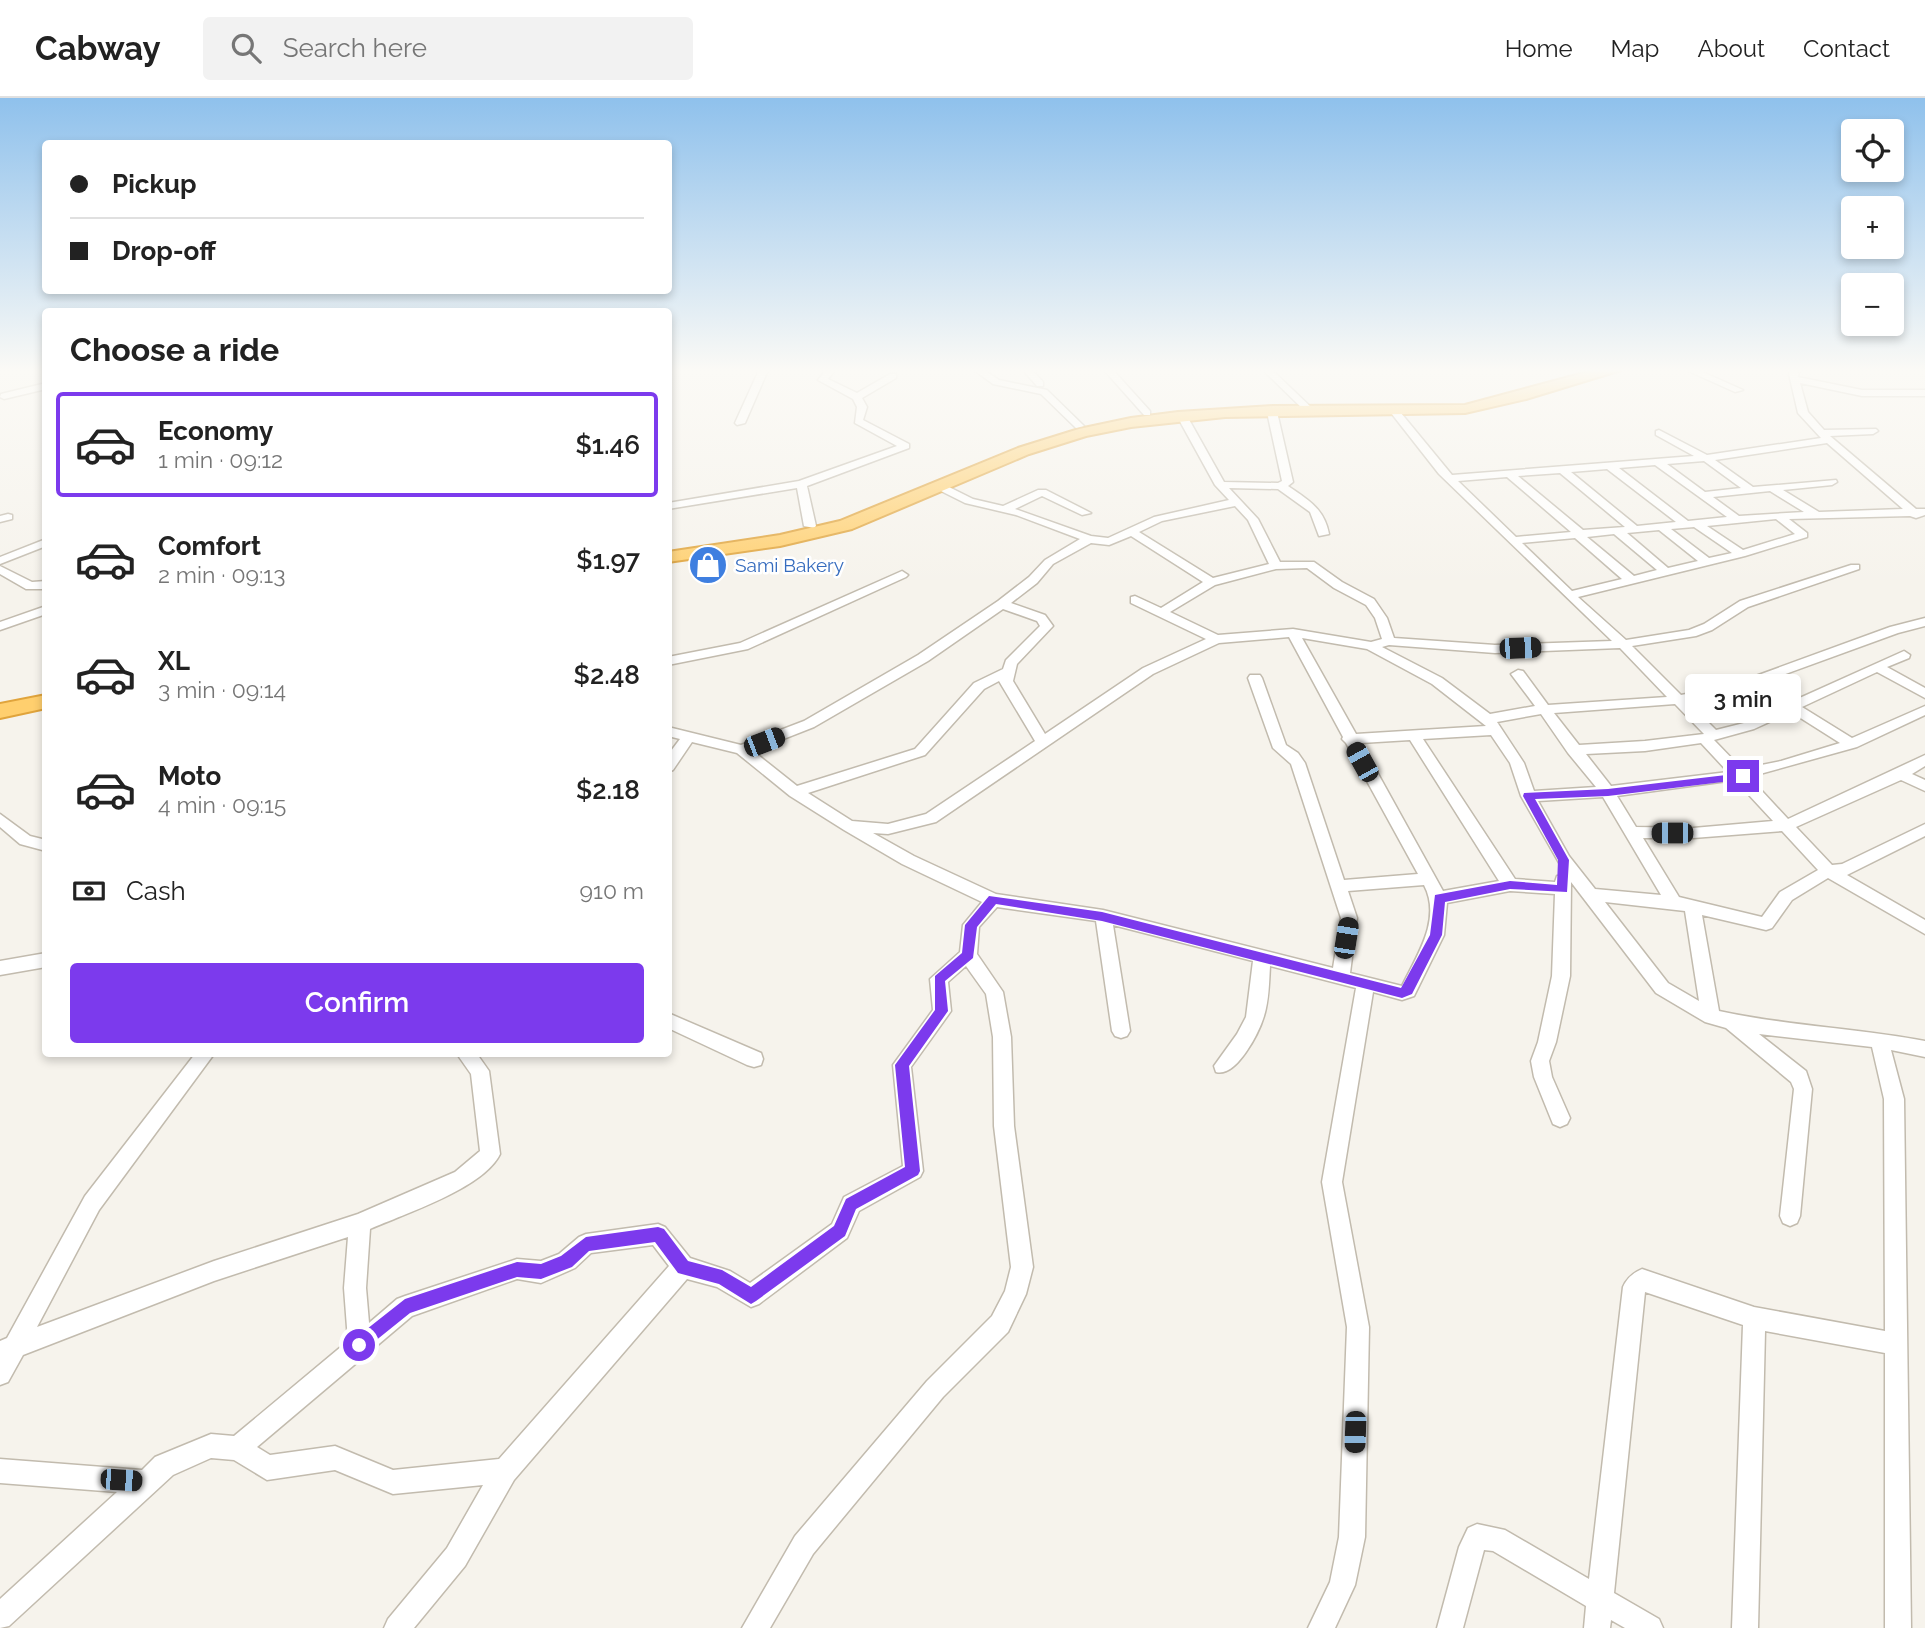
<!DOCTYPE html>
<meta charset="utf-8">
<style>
:root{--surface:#fff;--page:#f2f2f2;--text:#222;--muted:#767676;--line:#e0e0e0;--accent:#7c3aed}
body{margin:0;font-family:Raleway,sans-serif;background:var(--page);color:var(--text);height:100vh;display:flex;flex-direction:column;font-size:26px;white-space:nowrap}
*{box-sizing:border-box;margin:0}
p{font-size:23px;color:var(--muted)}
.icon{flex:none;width:38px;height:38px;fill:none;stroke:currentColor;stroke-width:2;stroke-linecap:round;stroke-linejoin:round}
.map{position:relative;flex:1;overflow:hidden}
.drawer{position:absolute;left:42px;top:210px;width:630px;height:749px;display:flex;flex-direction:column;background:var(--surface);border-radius:7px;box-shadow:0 4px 10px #0003}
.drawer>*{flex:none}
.top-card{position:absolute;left:42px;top:42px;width:630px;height:154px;border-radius:7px;box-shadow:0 4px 10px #0003;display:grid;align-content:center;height:154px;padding:0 28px;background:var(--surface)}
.tools{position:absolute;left:1841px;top:21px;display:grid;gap:14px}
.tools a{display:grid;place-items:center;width:63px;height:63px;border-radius:7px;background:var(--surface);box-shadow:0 4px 10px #0003;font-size:35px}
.end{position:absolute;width:32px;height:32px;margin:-16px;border:9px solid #7c3aed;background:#fff;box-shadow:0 0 0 4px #fff}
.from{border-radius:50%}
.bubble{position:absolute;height:49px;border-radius:7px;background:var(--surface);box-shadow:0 4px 10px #0003;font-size:23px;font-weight:600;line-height:49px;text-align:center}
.car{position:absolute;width:21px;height:42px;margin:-21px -10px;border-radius:9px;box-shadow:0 0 5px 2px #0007;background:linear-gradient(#222 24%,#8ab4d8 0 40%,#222 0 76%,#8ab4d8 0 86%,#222 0)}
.top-card b{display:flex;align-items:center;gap:24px;height:66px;font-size:26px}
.top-card b+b{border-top:2px solid var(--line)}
.top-card i{width:18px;height:18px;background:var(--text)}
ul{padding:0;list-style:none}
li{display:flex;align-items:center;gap:21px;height:105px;margin:0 14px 10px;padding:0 14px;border:4px solid transparent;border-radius:7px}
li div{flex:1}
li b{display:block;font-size:26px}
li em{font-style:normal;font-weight:600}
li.active{border-color:var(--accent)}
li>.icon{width:63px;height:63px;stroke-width:1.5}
h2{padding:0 28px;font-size:32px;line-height:84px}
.pay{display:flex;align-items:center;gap:18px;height:77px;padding:0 28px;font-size:26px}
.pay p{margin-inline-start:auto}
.primary-button{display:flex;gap:14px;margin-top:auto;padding:14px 28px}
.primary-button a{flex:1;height:80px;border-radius:7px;background:var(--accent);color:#fff;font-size:28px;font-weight:600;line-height:80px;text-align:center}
header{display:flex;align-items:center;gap:42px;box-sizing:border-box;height:98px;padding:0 35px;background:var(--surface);border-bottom:2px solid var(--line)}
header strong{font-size:33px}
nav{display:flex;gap:38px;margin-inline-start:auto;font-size:24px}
.search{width:490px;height:63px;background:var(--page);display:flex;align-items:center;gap:18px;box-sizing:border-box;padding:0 24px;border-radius:7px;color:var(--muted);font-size:26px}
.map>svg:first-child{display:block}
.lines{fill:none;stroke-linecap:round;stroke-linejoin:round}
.minor-casing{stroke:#c2bbae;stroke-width:3}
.highway-casing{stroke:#e0a43c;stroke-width:4}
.minor{fill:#fff;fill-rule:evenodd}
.highway{fill:#ffcf6e;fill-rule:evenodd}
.route{fill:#7c3aed}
.labels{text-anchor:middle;stroke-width:5;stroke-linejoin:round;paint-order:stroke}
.far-shop-label{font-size:19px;fill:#366cbe;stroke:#fff;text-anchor:start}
</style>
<header>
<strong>Cabway</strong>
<div class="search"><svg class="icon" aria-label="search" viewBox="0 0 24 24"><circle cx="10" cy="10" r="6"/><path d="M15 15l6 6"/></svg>Search here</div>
<nav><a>Home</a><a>Map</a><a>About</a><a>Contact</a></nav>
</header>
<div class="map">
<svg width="1925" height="1530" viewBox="0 0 1925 1530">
<rect width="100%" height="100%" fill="#f6f3ec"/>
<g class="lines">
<defs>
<path id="minor" d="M759,272H768L745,325L737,327L735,325Z
M826,272H835L828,281L857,295L890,276H896V280L862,300L867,309L863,322L909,346V350L807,388L816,428L814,430L804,428L797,390L668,411V405L799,383L897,348L855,325L857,309L853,301L818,282Z
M974,272H984L999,282L1047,292L1084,328L1076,330L1041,296L993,286Z
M1023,272H1032L1043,284V288H1037Z
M1104,272H1113L1150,313V317H1144Z
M1263,272H1272L1314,312V316H1308Z
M1686,272H1698L1743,292L1735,294Z
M1790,272H1799L1798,279L1862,292H1925V298H1862L1800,285L1808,314L1824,332L1876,331L1878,333L1873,336L1830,338L1916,411H1925V417L1916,420L1910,418L1789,421L1807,435V439L1745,458L1578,499L1626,542L1689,532L1704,526L1740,503L1851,467H1859V471L1748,509L1712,532L1696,538L1632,548L1681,597L1731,587L1890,529L1925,520V528L1898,535L1739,593L1688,604L1716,632L1744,625L1904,553L1910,557L1909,560L1887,569L1925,590V600L1877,574L1802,609L1852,640L1925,608V617L1857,649L1749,679L1788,721L1925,657V668L1912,676L1925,682V693L1901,682L1796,729L1832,767L1842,766L1925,726V738L1847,777L1925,822V836L1828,780L1792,802L1772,830L1766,832L1702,817L1719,913C1787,928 1857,930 1925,943V959L1891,952L1904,1001L1911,1530H1885V1255L1765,1233L1758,1530H1732L1743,1227L1645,1194L1614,1495L1659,1521L1663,1530H1625L1611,1522L1610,1530H1584L1586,1508L1493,1453L1484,1452L1463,1530H1437L1459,1449L1468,1430L1477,1426L1505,1432L1589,1481L1623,1189C1627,1180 1633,1175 1642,1171L1754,1209L1885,1233L1884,1001L1872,949L1759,936L1806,973L1812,991L1800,1118L1797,1125L1790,1128L1783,1125L1780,1118L1794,991L1791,984L1726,930L1705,924L1656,895L1571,784L1570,878L1556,944L1549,963L1552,979L1570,1020L1567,1026L1560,1029L1553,1026L1534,979L1531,963L1538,944L1552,878L1555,796L1510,793L1447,805L1444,837L1414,898L1402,902L1373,894L1342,1084L1369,1229L1365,1439L1355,1487L1335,1530H1308L1330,1484L1339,1439L1347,1229L1322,1084L1356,890L1270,868C1269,885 1269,902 1264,918C1259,935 1236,980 1216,974L1214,968L1237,936L1246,919L1253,863L1113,827L1130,933L1127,938L1121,940L1115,938L1112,933L1096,823L997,809L979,829L977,856L1003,894L1011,939L1014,1028L1033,1169L1026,1196L1008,1234L943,1299L813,1456L770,1530H742L795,1438L927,1283L992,1218L1005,1193L1011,1169L994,1028L993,939L986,896L966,868L948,884L951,913L911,969L923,1073L920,1079L859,1113L847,1140L759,1206L751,1209L717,1189L687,1181L514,1382L465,1468L414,1530H384L388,1521L447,1450L483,1387L393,1396L335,1372L267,1382L234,1362L211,1360L173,1377L9,1528L0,1530V1501L117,1394L0,1385V1361L142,1372L155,1359L211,1336L234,1338L348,1243L344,1190L348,1139L214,1183L23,1257L8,1284L0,1287V1243L7,1240L85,1098L195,956H214L99,1112L37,1229L214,1163L358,1116L455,1074L480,1053L471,976L457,956H477L489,973L500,1056C484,1090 404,1116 370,1131L366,1190L369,1225L397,1201L405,1198L517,1161L541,1163L559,1156L579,1139L586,1136L658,1126L665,1129L690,1160L730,1173L750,1185L832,1126L844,1099L903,1068L893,967L933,912L930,881L960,854L963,827L982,804L902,766L844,732L790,698L737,655L692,644L673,672L668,674V657L680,641L668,638V629L741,647L804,623L918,557L998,503L1029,479L1045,462L1080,441L1016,417L965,405L937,391V387H945L973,401L1003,408L1038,392H1046L1091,415L1082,417L1042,398L1015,411L1091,438L1108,440L1154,419L1229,402L1215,387L1177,318L1179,316L1187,318L1224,384L1278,385L1282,383L1267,314L1272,311L1277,314L1293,384L1288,388C1308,402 1324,410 1329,436L1319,438L1310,414L1278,391L1229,390L1258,421L1280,464H1314L1342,484L1374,501L1387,520L1394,540L1495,547L1612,543L1439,376L1388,311L1396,309L1452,377L1694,358L1656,337V333L1659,332L1707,357L1821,340L1798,315L1789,276ZM1827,345L1903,411L1819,414L1783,392L1832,387L1837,384L1836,382L1753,389L1715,362ZM1704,363L1741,390L1705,394L1667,366ZM1655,367L1727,419L1688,423L1619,370ZM1607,371L1676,424L1637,428L1571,374ZM1560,375L1625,429L1583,432L1518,378ZM1507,379L1571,434L1516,439L1458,383ZM1770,393L1804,414L1739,418L1713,399ZM1235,408L1248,422L1269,466L1213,480L1139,434L1162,423ZM1776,421L1795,436L1743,452L1707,428ZM1694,429L1732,455L1709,460L1671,431ZM1659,432L1698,463L1668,470L1627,435ZM1614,436L1657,472L1634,478L1587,439ZM1131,438L1203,484L1161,510L1135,498L1131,499V505L1206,541L1143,570L1045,636L1013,583L1017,566L1053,528L1045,517L1011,505L1037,485L1053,466L1091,445L1109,447ZM1575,440L1622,481L1572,493L1522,445ZM1307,470L1334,490L1366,507L1375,520L1382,541L1371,544L1293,531L1218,537L1170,514L1215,487L1276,471ZM1003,511L1037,523L1040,528L1006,562L1003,571L974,585L915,651L797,688L753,653L814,629L928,563ZM1289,539L1343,639L1342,641L1346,645L1418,776L1344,782L1305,665L1298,655L1286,647L1262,580L1260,577H1250L1248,580L1273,650L1291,666L1341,820L1333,870L1103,812L996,796L914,758L873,735L888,736L936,724L1153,576L1219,545ZM1302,540L1367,551L1432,586L1486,628L1356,636ZM1389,547L1495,555L1620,550L1667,599L1548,607L1523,573L1518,572L1511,576L1535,608L1490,616L1442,580L1382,549ZM999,583L1035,643L926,716L888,726L852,723L808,695L925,657L984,591ZM1675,606L1704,636L1645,643L1579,647L1554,615ZM1791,614L1840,645L1781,663L1742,671L1714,642L1754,631ZM1541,616L1568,655L1596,689L1534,693L1524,665L1497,624ZM1491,637L1510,665L1521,698L1566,777L1557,778L1555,784L1515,781L1423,641ZM1410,642L1499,783L1443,793L1361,645ZM1701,645L1728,674L1611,688L1586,656L1645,653ZM1735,682L1773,723L1693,730L1636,729L1617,698ZM1603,699L1661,797L1595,791L1569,758L1538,703ZM1782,733L1818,772L1780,794L1762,819L1679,799L1643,740H1693ZM1424,787C1442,821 1417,857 1402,888L1350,875L1357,820L1348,793ZM1605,804L1685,813L1699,903L1668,885ZM653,1147L669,1168L499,1361L393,1372L335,1348L270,1357L257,1349L412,1218L517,1181L541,1185L575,1170L591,1155Z
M46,285V291L4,301L0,299L1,296Z
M8,416L12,417V421L0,424V418Z
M46,441V448L0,466V459Z
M0,468L32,484L46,483V491H26L0,476Z
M902,473L908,477L906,479L748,551L668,567V559L740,545Z
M46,508V516L0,532V524Z
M0,716L30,738L46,742V753L20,746L0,729Z
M46,855V869L0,877V863Z
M668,915L761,955L763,961L761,967L754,969L747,967L668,930Z"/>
<path id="highway" d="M1595,272H1621L1526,301L1465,315L1225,319L1131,329L1086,338L1029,356L852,431L780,448L668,464V454L780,437L840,423L1018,350L1079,331L1131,320L1178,314L1273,308L1465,307Z
M46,597V610L0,620V606Z"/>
</defs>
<use href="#minor" class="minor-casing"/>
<use href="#highway" class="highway-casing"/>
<use href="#minor" class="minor"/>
<use href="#highway" class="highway"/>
</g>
<linearGradient id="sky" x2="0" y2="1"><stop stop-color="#8fc1ec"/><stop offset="0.56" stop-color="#fbfaf6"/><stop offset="1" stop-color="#fbfaf6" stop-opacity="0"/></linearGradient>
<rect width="1925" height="487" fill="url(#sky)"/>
<path class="route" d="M1743,675L1748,678L1747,681L1608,698L1535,701L1569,762L1567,794L1510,791L1445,804L1442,837L1412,896L1402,900L1102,823L996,806L977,829L973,860L945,883L948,913L909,968L920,1073L918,1077L856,1111L845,1138L756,1203L751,1206L719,1186L678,1175L655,1144L589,1153L572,1169L541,1181L517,1179L410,1215L359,1256L353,1253L351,1247L353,1242L405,1201L517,1164L541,1166L561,1158L586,1139L658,1129L664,1131L688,1163L722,1172L751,1189L834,1128L846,1101L905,1069L895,967L935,912V878L962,855L965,827L989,798L1102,814L1401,890L1430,837L1435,797L1510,783L1557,787L1558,762L1523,698L1524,695L1608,691Z"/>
<defs>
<symbol id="shop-disc" viewBox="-11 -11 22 22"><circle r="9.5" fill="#3f7fe0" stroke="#fff"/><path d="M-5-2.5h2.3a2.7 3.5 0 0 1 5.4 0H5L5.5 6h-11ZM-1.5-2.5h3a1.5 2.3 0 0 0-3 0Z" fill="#fff"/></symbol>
</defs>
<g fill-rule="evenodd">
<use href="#shop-disc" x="686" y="445" width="44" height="44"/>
</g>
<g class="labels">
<g class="far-shop-label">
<text x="735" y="474">Sami Bakery</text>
</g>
</g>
</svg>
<div class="tools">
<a><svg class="icon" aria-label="locate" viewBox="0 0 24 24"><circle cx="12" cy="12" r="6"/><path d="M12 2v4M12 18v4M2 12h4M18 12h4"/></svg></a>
<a>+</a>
<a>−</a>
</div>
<i class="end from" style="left:359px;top:1247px"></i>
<i class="end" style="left:1743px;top:678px"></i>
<div class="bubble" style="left:1685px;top:576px;width:116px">3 min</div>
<i class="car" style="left:1520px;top:550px;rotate:88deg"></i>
<i class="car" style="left:764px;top:644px;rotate:69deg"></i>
<i class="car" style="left:1362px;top:664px;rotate:331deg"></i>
<i class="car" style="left:1672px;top:735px;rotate:270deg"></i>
<i class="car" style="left:1346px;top:840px;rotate:9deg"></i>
<i class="car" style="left:1355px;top:1334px;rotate:182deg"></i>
<i class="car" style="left:121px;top:1382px;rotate:94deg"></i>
<div class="top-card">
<b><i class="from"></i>Pickup</b>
<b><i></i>Drop-off</b>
</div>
<section class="drawer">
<h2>Choose a ride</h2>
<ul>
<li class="active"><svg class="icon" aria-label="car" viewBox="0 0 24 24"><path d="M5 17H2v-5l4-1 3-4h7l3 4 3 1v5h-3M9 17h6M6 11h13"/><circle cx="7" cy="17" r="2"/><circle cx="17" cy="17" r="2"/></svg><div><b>Economy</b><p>1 min · 09:12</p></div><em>$1.46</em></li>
<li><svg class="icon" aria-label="car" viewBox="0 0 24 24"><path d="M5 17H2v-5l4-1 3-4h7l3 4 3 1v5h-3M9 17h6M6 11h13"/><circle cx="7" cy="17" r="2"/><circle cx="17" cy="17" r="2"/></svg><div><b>Comfort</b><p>2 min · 09:13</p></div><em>$1.97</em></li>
<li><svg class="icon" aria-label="car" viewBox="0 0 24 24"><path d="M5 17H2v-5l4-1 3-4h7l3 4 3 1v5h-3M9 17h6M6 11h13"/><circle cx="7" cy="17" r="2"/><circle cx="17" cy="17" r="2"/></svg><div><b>XL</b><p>3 min · 09:14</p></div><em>$2.48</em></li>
<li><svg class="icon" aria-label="car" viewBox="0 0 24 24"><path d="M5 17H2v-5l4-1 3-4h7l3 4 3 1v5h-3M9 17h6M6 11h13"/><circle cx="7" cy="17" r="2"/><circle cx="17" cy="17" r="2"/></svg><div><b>Moto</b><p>4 min · 09:15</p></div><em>$2.18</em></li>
</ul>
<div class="pay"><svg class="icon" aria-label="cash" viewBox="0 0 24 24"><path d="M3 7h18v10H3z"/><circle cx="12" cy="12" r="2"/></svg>Cash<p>910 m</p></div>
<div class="primary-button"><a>Confirm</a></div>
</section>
</div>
